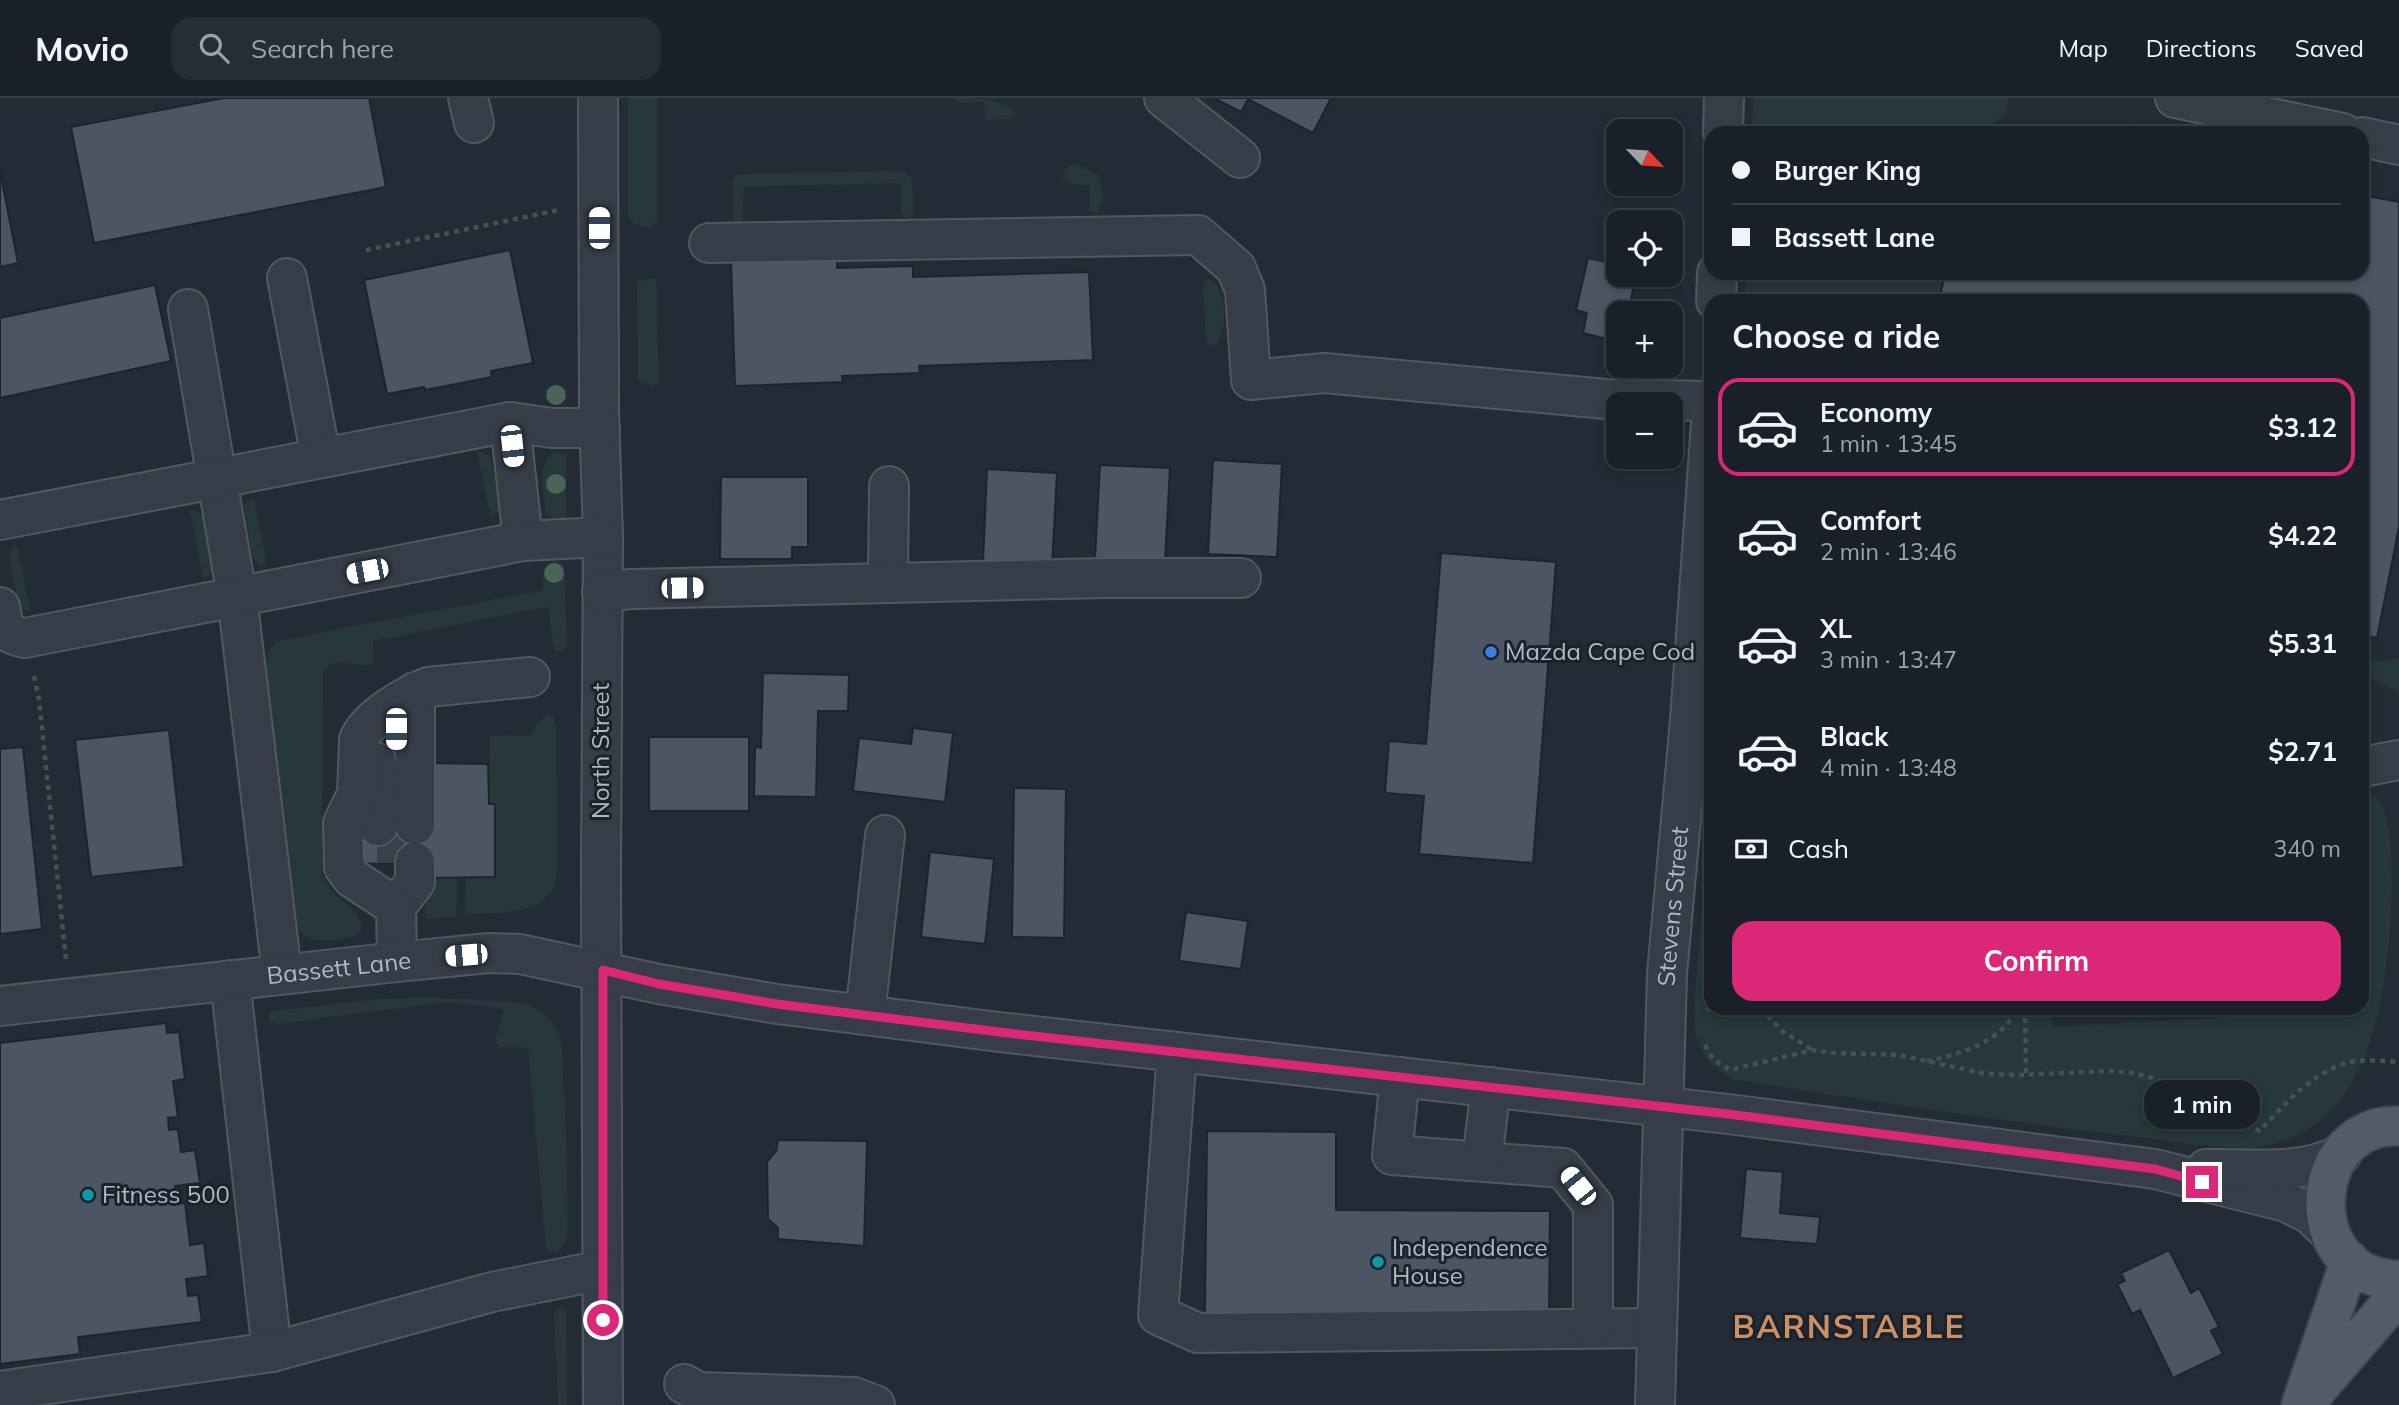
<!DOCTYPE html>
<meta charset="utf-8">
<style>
:root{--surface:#1a2029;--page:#272d35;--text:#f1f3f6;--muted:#9fa3a8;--line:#383e46;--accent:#db2777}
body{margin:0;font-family:Mulish,sans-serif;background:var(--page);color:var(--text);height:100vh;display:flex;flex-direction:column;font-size:26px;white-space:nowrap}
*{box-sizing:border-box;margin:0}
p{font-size:23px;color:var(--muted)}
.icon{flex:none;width:38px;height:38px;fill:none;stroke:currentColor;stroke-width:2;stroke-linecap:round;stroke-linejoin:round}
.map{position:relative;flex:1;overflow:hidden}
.details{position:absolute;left:1704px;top:196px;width:665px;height:721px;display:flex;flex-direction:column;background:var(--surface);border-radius:21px;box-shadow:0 4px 10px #0003,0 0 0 2px var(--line)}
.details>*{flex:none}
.banner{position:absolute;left:1704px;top:28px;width:665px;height:154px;border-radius:21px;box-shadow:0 4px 10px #0003,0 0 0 2px var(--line);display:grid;align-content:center;height:154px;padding:0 28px;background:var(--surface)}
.needle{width:46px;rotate:115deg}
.tools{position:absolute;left:1606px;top:21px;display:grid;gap:14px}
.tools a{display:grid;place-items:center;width:77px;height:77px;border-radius:14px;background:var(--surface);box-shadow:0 4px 10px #0003,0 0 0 2px var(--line);font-size:35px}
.end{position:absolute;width:32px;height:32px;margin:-16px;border:9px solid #db2777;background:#fff;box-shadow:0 0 0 4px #fff}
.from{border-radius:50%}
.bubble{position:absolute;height:49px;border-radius:21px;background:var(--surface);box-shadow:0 4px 10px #0003,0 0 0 2px var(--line);font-size:23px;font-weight:700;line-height:49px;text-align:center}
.car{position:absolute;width:21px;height:42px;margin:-21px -10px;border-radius:9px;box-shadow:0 0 5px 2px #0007;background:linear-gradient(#fff 24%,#345 0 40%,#fff 0 76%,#345 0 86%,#fff 0)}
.banner b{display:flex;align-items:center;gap:24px;height:66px;font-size:26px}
.banner b+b{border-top:2px solid var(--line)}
.banner i{width:18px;height:18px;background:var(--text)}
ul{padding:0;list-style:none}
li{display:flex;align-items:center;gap:21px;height:98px;margin:0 14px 10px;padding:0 14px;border:4px solid transparent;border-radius:21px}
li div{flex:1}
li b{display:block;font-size:26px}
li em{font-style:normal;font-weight:700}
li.active{border-color:var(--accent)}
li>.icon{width:63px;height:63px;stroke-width:1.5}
h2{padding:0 28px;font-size:32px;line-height:84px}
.pay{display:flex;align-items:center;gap:18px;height:77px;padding:0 28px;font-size:26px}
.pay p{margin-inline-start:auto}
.button{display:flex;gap:14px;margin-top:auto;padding:14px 28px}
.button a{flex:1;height:80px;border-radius:21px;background:var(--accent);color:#fff;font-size:28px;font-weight:700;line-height:80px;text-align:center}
header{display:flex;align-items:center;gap:42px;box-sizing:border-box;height:98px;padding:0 35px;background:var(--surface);border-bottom:2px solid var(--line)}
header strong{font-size:33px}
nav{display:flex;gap:38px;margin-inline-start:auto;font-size:24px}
.search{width:490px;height:63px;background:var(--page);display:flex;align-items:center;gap:18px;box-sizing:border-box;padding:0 24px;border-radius:21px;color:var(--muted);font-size:26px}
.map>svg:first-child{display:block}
.green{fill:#263839}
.building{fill:#4b5563;stroke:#1d242e;stroke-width:2}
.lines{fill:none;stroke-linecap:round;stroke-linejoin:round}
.minor-tunnel{stroke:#38404c;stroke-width:38;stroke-dasharray:38 19;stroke-linecap:butt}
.minor-casing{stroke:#515862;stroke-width:42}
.major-casing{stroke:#3f4651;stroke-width:42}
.path{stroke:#425356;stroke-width:4.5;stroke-dasharray:5 5;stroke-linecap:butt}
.minor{stroke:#363d48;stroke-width:38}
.major{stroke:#545c68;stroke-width:38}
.tree{fill:#4a6458}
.route{stroke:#db2777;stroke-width:9}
.shop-dot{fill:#3f7fe0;stroke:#1b222c;stroke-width:2.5}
.culture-dot{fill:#0f9aa8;stroke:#1b222c;stroke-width:2.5}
.labels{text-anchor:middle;stroke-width:6;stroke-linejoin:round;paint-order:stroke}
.poi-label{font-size:24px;fill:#b1b8c4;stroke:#1b222c;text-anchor:start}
.street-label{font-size:24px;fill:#b1b8c4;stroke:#1b222c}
.district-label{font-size:32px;font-weight:bold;letter-spacing:2px;fill:#cb9165;stroke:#1b222c}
</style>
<header>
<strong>Movio</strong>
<div class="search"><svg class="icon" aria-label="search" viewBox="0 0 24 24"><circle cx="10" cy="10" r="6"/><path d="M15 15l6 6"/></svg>Search here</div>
<nav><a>Map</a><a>Directions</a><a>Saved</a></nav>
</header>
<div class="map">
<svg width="2399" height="1307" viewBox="0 0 2399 1307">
<rect width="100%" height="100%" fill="#232b37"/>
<path class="green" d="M628,0H657V124L651,130L638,128L628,120Z
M953,0C976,0 1002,0 1017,16L1009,21L985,22L984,4L960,5Z
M1753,0H2009L2005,17L1984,32L1985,35H1752Z
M1075,65L1099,78L1103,95L1099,116L1093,115L1090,111V87L1072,86L1063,81L1066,69Z
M903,73L912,81L913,116L909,120H905L901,114V85L744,89L742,125L733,122V83L737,76Z
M1746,175H1945L1939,203H1745Z
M656,180L659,285L652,288L638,282L637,185L645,181Z
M1207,181C1229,185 1230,242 1211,249L1206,244L1203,190Z
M477,354H483L490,359L500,407L498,414L491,420Z
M552,355H566V420H554L545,414C545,398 537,365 552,355Z
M254,400L267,467H259L252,458L244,408L247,403Z
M190,412L197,413L204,419L214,470C212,475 210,478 203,480Z
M13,448H17L31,515L19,510L9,460Z
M553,463L561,465L564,468L567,545L563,553H555L553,547L548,509L373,543L374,562L371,567C353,569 335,557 323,574L322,776C325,783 329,790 335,796C345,807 363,815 362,832C356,842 319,845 308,840C300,836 297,829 294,822L265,580C266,565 266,554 276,543L543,492L544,472Z
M2399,561V594L2363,576V565Z
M549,616L553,618L556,627L557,772C555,820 500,814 465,817L466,779H495V706H489L490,638L531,637L540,622Z
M2363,699H2375C2397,712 2392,806 2390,832C2384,899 2371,992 2309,1031C2291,1042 2266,1051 2244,1050C2204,1049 2163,1042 2123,1037C1993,1023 1864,1001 1735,982C1700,963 1695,948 1694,909L1711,700L1712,910H2051L2052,929L2286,916L2287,910H2362Z
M425,780H457L456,819L426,821Z
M428,899L525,905C539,911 550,918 557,932C564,946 562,964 563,980C567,1030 567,1080 568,1130L566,1143L558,1154L550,1155L546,1150L528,950L499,949L495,943L504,911L446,904L278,926L269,924L268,915L273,913L379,901Z
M558,1211H566L567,1307H558L554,1214Z"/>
<path class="building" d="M224,0H369L386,89L94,145L71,29Z
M1214,0H1331L1313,35L1248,1L1241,14Z
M2128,26L2171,35H2126Z
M2016,30L2054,35H2010Z
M0,73L18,165L0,169Z
M2362,97L2399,104V429L2377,540L2362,537V203H1939L1945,175H2362Z
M510,152L533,265L491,273L492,279L425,292L424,289L387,296L364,182Z
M837,160V170L913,168V179L1089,174L1093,262L919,268L920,275L842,278L843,284L735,288L731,163Z
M1588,160L1619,167V177H1636L1628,215H1619V244L1583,235L1587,215L1576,212Z
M155,187L171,263L0,300V220Z
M1213,362L1282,366L1277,459L1208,456Z
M1100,367L1170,370L1165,464L1095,460Z
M987,371L1057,375L1052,468L983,465Z
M721,379H808V449H792V461H720Z
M1441,455L1556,464L1533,765L1419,756L1424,698L1385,695L1389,643L1426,646Z
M763,575L849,577L848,613H818L816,699L754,698L755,649L761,650Z
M913,630L953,635L945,704L853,693L859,640L911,646Z
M169,632L184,769L91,779L75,642Z
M649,639H749V713H649Z
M23,649L42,831L0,836V651Z
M423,665L488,666L489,706H495V779L425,780L424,764L360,766L361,728Z
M1014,690L1066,691L1064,840L1012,839Z
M930,754L994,761L985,846L921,839Z
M1186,814L1248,823L1241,871L1179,863Z
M166,925L167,935L179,934L185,981L173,983L178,1019L168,1020L169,1032L178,1031L181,1054L195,1052L200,1085L175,1088L177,1106L185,1105L190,1147L204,1145L208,1178L186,1181L188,1198L198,1197L202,1224L78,1239L80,1256L0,1266V945Z
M1207,1033L1336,1034V1112L1550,1113L1549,1217L1205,1215Z
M778,1042L867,1043L864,1148L778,1141V1130L768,1121L767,1064L776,1053Z
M1746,1071L1783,1074L1780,1115L1820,1119L1817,1146L1740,1140Z
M2169,1152L2191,1195L2199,1190L2219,1229L2211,1233L2223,1256L2173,1280L2140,1212L2132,1216L2117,1186L2125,1183L2121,1175Z"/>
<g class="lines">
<path class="minor-tunnel" d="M396,727V765"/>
<defs>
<g id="minor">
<path d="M468,0L474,25"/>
<path d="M598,0L599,314L603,439L601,772L603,1307"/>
<path d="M1164,0L1240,60"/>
<path d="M2175,0L2343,35"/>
<path d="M1723,35L1724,0"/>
<path d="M2362,39L2399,47"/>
<path d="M709,145L1198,137L1236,170L1245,192L1251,282L1324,275L1606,301L1712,303"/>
<path d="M287,180L321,360"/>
<path d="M1716,203L1717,175"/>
<path d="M188,211L237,498L282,876"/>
<path d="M510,324L523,443"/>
<path d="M0,422L510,324L552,330H600"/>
<path d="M888,485L889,388"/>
<path d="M602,494L631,491L1106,480H1241"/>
<path d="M0,509C4,529 3,536 25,540L523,443L603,439"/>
<path d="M415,594V727"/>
<path d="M377,665L378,728"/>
<path d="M2362,669L2399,662"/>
<path d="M396,809L415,784V764"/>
<path d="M397,864L396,809L352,780L344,769L343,725L357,696L359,642C367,620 407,597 428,589L530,579"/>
<path d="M230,882L272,1254"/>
<path id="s1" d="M0,908L397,864L489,855L520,856L659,886L777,906L999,934L1728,1016L2155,1071L2286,1104L2310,1116L2330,1135"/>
<path d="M865,917L885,737"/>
<path d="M1177,954L1158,1217L1198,1235L1656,1230"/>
<path d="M1400,979L1392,1057L1563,1070L1593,1107V1229"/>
<path d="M1482,1062L1491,989"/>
<path d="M2206,1071C2255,1070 2295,1078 2341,1057"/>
<path d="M684,1286L699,1294L854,1299L875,1307"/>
<path d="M0,1293L272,1254L492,1194L602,1172"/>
<path id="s2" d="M1655,1307L1667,876L1690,622L1712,311"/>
</g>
<path id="major" d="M2399,1028C2304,1025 2298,1181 2399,1182
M2312,1297L2399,1196
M2301,1307L2350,1163"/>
</defs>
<use href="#minor" class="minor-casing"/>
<use href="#major" class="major-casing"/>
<path class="path" d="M366,152L559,112
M34,578L39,601L66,862
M1761,910L1782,933L1811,951
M2025,910L2026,976
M1707,913L1712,901
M1705,947L1714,962L1730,972L1813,952L1834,955L1899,957L1986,976L2017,977L2110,973L2134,975L2156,981L2193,996L2214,1006L2246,1028L2260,1033C2282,1008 2309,979 2340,967C2358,960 2380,963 2399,964
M1927,963C1961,956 2001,944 2018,910"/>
<use href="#minor" class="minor"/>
<use href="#major" class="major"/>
</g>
<g class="tree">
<circle cx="556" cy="297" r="10"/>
<circle cx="556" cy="386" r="10"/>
<circle cx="554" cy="475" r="10"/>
</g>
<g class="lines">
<path class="route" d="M603,1222V872L659,886L777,906L999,934L1728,1016L2155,1071L2202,1084"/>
</g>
<circle class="shop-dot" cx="1491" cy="554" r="7"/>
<g class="culture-dot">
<circle cx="88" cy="1097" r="7"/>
<circle cx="1378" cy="1164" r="7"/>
</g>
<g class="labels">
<g class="poi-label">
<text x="1505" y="562">Mazda Cape Cod</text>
<text x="102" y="1105">Fitness 500</text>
<text x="1392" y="1158">Independence<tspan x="1392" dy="28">House</tspan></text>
</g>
<g class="street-label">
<text transform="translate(601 653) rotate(-90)" y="8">North Street</text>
<text dy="8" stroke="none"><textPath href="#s2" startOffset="499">Stevens Street</textPath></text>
<text dy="8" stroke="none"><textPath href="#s1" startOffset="341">Bassett Lane</textPath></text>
</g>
<g class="district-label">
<text x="1849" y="1240">BARNSTABLE</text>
</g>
</g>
</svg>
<div class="tools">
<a><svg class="needle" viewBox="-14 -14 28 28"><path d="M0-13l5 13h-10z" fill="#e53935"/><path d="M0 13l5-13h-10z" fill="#9fa3a8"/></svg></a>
<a><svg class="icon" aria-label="locate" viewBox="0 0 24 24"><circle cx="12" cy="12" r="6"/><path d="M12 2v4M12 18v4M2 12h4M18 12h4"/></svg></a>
<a>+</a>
<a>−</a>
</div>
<i class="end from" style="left:603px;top:1222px"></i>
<i class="end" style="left:2202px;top:1084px"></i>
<div class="bubble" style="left:2144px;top:982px;width:116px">1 min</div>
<i class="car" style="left:599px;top:130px;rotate:0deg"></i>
<i class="car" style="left:512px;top:348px;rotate:174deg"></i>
<i class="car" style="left:367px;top:473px;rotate:259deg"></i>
<i class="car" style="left:682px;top:490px;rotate:89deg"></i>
<i class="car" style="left:396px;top:631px;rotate:180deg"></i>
<i class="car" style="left:466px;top:857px;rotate:265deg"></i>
<i class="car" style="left:1578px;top:1088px;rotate:321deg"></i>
<div class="banner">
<b><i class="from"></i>Burger King</b>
<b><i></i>Bassett Lane</b>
</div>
<section class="details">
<h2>Choose a ride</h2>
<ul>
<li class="active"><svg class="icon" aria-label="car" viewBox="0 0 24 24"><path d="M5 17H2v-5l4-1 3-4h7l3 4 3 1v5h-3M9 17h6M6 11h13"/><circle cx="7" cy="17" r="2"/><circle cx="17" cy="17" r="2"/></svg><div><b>Economy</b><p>1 min · 13:45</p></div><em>$3.12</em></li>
<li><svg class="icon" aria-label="car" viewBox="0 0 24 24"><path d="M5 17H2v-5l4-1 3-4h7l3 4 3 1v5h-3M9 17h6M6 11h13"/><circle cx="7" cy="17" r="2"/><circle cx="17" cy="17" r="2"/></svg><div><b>Comfort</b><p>2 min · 13:46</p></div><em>$4.22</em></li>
<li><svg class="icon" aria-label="car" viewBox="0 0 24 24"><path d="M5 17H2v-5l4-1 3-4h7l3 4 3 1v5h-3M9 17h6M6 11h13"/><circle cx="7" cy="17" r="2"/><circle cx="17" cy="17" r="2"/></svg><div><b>XL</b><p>3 min · 13:47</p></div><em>$5.31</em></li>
<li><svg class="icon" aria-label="car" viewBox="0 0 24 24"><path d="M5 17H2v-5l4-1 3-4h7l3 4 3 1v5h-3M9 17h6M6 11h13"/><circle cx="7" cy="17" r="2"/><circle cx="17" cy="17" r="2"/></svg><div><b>Black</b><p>4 min · 13:48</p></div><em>$2.71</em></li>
</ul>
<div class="pay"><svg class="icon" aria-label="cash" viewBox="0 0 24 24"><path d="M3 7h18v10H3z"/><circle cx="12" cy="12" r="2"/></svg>Cash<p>340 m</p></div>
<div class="button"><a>Confirm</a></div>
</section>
</div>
